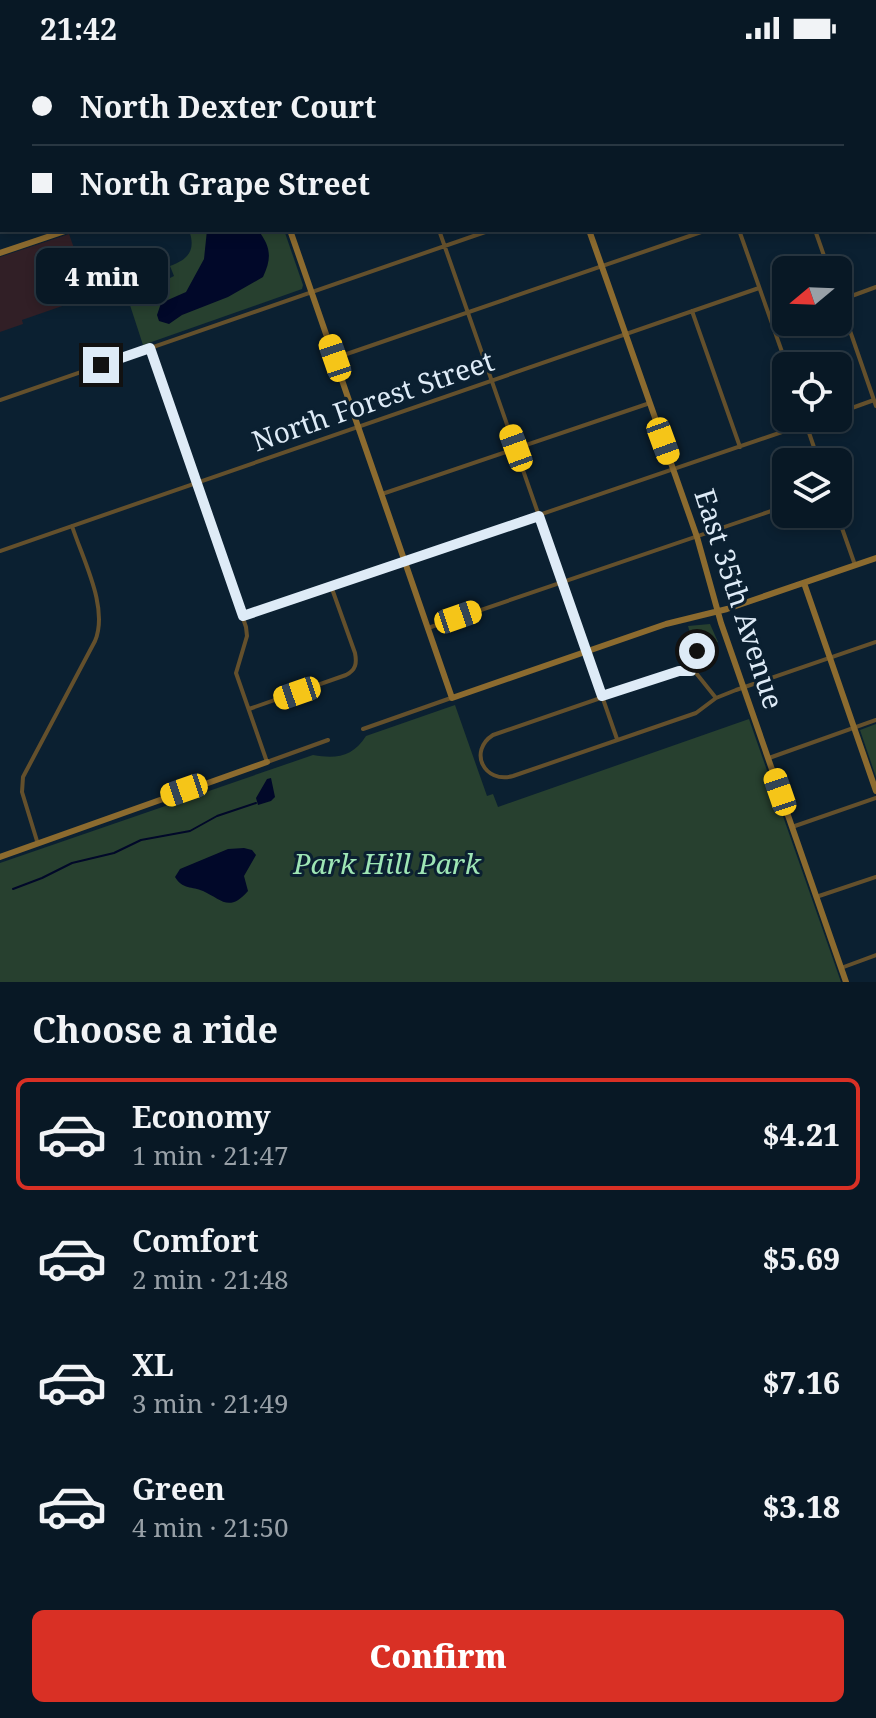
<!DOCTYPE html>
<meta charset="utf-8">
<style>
:root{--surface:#081825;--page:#162532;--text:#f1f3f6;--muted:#98a0a7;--line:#293742;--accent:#d93025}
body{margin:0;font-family:"Noto Serif",serif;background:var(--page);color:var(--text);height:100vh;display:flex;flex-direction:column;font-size:30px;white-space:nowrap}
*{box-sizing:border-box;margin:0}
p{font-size:26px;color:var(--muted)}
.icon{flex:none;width:44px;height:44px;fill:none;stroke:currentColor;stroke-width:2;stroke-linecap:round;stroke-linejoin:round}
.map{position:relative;height:926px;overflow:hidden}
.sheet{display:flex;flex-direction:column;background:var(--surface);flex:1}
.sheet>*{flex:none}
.hud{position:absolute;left:0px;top:0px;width:876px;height:176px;box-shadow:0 4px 12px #0003,0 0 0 2px var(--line);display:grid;align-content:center;height:176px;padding:0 32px;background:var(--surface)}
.needle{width:52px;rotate:251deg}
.controls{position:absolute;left:772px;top:200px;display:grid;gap:16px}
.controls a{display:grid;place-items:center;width:80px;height:80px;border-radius:12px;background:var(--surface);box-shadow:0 4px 12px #0003,0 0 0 2px var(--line);font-size:40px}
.end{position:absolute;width:36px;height:36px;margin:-18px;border:10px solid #deebf7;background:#111;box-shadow:0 0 0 4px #111}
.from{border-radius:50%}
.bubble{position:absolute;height:56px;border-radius:12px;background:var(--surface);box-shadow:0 4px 12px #0003,0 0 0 2px var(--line);font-size:26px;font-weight:800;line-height:56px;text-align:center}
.car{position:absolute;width:24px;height:48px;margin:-24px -12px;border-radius:10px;box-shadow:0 0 6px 2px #0007;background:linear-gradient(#f5c518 24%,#345 0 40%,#f5c518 0 76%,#345 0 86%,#f5c518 0)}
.hud b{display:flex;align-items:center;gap:28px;height:76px;font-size:30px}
.hud b+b{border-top:2px solid var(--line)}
.hud i{width:20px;height:20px;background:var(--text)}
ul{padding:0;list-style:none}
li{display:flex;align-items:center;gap:24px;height:112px;margin:0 16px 12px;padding:0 16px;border:4px solid transparent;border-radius:12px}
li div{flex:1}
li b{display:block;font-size:30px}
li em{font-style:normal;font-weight:800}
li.on{border-color:var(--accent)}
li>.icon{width:72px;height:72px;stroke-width:1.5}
h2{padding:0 32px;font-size:36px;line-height:96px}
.cta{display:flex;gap:16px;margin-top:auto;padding:16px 32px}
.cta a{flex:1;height:92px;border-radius:12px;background:var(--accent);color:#fff;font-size:32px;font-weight:800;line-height:92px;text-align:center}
.status{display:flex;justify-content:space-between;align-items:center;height:56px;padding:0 40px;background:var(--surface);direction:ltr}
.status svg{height:22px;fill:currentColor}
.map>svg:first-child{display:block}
.industrial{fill:#311f26}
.green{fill:#27402f}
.water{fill:#010829}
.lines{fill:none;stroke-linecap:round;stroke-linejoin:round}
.stream{stroke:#010829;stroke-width:2}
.street{stroke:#64502c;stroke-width:4}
.secondary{stroke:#8c6b2f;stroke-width:6}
.route{stroke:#deebf7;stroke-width:10}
.labels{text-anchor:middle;stroke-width:6;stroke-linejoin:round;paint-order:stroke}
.street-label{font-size:28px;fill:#deebf7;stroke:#0b2031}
.park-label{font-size:28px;font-style:italic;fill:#9ee6b5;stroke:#0b2031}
</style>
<div class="status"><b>21:42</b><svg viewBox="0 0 49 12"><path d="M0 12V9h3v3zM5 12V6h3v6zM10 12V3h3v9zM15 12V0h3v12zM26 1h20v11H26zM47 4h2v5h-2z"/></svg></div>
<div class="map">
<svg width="876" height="926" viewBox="0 0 876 926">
<rect width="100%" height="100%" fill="#0b2031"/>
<path class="industrial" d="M69,178L91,240L22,264L23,268L0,276V201Z"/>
<path class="green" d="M189,174H284L303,229L302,233L143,289L128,243L170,229L168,223L174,220L170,210C189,203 196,194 189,174Z
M710,568L718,586L702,591L694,590L688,570Z
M455,649L487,740L493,738L498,751L749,663L841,926H0V807L313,699C336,703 353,701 366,680Z
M876,668V721L860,674Z"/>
<path class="water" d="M207,174H258C271,191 272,202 263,221L228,241L182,259L169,268L159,265L157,259L161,247L186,236L204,203Z
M271,722L275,741L271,745L258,749L256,742L267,723Z
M244,792L252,794L256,799L244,820L248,835C229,857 221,843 203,835C192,830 183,834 175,821L180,813L228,793Z"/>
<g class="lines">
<path class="stream" d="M13,833L42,822L72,807L114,797L141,784L190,775L217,760L256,747"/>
<path class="street" d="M80,0L81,2
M379,0L380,2
M679,0V2
M755,0V2
M348,2L354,0
M874,42L876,41
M874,117L876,116
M439,174L617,683
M739,174L787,310
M815,174L829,214
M838,240L876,350
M838,245L876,231
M692,255L740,391
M772,267L786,262
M150,292L246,571L247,580L236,617L267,706L328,684
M335,302L707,174
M0,344L491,174
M838,357L874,344
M804,362L819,406
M382,438L650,347
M837,458L855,509
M0,495L759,232
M243,560L823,362
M428,572L786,450
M691,615L697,595
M716,642L696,617L679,615L493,679C468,695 484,728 513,720L696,657L716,642L736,634L876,586
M249,653L346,619C356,614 357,607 355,597L331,530
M363,673L451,642
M769,702L876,664
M792,771L876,742
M37,785L22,736L23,721L95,585C109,552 83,504 72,470
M816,841L876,821
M841,912L876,899"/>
<path class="secondary" d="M229,0L230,2
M528,0L529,2
M825,0L826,2
M839,0V2
M564,2L570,0
M874,101L876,107
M874,139L876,145
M290,174L452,642L666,568L727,553L876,502
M589,174L697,481L721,567L846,926
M0,197L68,174
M804,527L876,735
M0,801L267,706"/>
</g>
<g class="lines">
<path class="route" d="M101,309L150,292L243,560L539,460L602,640L679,615H691L697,595"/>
</g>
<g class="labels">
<g class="street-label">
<text transform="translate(373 345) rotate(-19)" y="10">North Forest Street</text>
<text transform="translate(739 543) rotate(72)" y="10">East 35th Avenue</text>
</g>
<g class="park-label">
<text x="387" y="818">Park Hill Park</text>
</g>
</g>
</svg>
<div class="controls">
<a><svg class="needle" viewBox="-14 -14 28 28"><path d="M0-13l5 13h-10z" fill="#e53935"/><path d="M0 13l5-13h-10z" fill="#98a0a7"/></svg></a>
<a><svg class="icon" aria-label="locate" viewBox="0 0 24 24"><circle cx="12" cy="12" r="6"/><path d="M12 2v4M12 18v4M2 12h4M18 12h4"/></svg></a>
<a><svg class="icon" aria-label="layers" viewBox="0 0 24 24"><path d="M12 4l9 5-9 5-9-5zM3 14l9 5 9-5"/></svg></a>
</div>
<i class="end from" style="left:697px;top:595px"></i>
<i class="end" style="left:101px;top:309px"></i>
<div class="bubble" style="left:36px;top:192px;width:132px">4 min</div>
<i class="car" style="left:335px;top:302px;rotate:341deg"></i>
<i class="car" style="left:663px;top:385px;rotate:160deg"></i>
<i class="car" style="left:516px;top:392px;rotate:340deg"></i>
<i class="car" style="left:458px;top:561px;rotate:71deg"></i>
<i class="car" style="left:297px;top:637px;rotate:251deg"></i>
<i class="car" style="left:184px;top:734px;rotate:251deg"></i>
<i class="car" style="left:780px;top:736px;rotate:341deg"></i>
<div class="hud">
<b><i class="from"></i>North Dexter Court</b>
<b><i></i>North Grape Street</b>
</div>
</div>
<section class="sheet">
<h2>Choose a ride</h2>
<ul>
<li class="on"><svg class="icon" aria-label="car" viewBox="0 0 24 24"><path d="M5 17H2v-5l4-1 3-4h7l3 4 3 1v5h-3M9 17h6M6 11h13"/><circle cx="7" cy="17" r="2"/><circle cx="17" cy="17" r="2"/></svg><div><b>Economy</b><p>1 min · 21:47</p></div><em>$4.21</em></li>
<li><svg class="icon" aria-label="car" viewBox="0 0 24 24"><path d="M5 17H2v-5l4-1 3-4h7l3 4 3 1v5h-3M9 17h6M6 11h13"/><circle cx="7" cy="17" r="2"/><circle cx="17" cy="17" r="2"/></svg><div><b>Comfort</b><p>2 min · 21:48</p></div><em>$5.69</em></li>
<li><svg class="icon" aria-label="car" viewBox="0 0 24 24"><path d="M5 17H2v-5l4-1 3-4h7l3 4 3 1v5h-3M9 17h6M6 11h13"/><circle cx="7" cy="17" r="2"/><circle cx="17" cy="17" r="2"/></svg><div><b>XL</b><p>3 min · 21:49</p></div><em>$7.16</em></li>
<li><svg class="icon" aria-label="car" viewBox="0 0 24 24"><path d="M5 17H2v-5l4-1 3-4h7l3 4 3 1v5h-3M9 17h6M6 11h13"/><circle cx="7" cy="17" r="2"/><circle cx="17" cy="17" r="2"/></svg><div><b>Green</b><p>4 min · 21:50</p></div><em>$3.18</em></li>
</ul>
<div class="cta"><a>Confirm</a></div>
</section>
